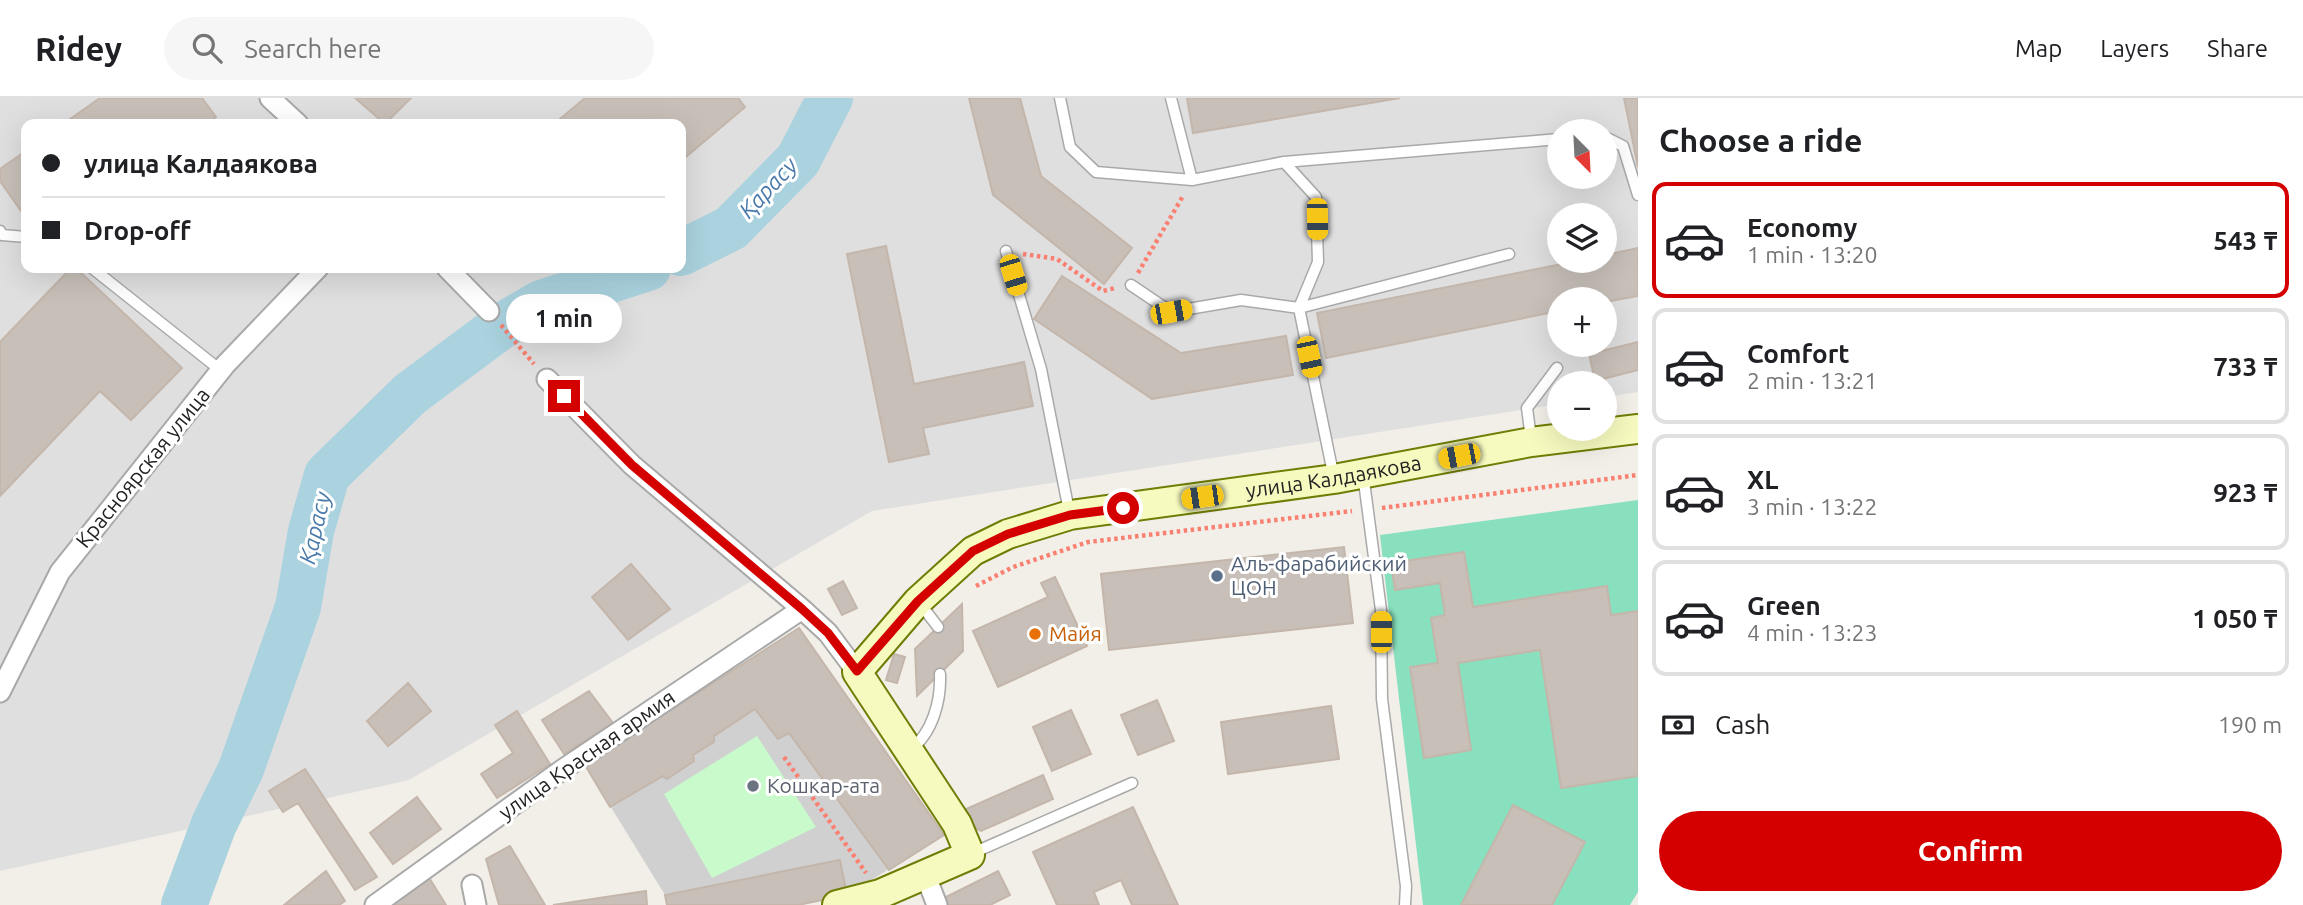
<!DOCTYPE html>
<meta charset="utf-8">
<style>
:root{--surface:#fff;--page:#f6f6f6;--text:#202124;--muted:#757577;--line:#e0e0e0;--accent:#d40000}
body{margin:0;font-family:Ubuntu,sans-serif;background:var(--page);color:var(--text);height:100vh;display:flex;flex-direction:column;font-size:26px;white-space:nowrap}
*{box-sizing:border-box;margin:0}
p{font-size:23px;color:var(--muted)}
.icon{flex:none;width:38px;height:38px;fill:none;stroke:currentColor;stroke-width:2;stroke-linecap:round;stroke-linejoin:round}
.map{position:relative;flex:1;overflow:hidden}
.panel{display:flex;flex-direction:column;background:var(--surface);width:665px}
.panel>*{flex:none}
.guide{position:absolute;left:21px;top:21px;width:665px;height:154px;border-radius:14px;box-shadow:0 7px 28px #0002;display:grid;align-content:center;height:154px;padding:0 21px;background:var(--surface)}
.needle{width:46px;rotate:156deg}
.fabs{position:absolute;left:1547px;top:21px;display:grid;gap:14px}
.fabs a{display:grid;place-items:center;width:70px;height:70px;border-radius:50%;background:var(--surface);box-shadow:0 7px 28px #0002;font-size:35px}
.end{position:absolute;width:32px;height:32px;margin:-16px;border:9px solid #d40000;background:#fff;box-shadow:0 0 0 4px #fff}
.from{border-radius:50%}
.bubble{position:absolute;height:49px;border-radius:24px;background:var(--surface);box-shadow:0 7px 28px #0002;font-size:23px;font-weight:600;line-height:49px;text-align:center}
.car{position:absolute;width:21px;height:42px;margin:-21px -10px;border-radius:9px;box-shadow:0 0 5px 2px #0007;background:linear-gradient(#f5c518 24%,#345 0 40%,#f5c518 0 76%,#345 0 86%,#f5c518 0)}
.guide b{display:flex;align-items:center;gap:24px;height:66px;font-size:26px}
.guide b+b{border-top:2px solid var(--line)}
.guide i{width:18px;height:18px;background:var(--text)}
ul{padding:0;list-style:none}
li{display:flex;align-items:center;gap:21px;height:116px;margin:0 14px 10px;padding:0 7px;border:4px solid var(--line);border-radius:14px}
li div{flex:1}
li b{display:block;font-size:26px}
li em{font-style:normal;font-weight:600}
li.current{border-color:var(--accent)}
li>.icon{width:63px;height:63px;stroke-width:1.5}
h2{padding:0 21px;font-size:32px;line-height:84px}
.pay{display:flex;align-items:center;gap:18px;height:77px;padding:0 21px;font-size:26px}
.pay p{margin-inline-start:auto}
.action{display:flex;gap:14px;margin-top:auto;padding:14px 21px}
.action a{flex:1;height:80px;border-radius:42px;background:var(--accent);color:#fff;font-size:28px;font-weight:600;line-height:80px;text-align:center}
header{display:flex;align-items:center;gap:42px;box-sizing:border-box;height:98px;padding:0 35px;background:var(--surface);border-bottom:2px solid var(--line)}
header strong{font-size:33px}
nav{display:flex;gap:38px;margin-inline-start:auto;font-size:24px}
.search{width:490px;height:63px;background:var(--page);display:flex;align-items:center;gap:18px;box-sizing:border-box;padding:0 24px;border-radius:38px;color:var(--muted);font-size:26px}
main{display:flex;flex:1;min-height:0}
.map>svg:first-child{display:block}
.residential{fill:#e0dfdf;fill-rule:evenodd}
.religious{fill:#d0d0d0}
.park{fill:#c8facc}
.pitch{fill:#88e0be}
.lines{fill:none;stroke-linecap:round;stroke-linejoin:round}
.river{stroke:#aad3df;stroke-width:46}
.building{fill:#c7bfb8;stroke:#c4b6ab;stroke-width:2}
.lane-casing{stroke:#a9a9a9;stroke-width:13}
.street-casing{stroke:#a9a9a9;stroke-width:23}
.secondary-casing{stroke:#707d05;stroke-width:32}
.path{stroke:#fa8072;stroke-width:4.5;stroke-dasharray:3.5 3.5;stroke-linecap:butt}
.lane{stroke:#fff;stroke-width:10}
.street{stroke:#fff;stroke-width:19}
.secondary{stroke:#f7fabf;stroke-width:28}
.route{stroke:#d40000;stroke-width:9}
.service-dot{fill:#5c6f8a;stroke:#fff;stroke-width:2.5}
.food-dot{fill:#e8710a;stroke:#fff;stroke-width:2.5}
.worship-dot{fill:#6b7280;stroke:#fff;stroke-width:2.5}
.labels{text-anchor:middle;stroke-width:6;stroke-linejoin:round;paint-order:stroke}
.street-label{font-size:21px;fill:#222;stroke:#fff}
.service-label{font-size:21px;fill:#4e5e75;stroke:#fff;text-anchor:start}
.food-label{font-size:21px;fill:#c56008;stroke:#fff;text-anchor:start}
.worship-label{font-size:21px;fill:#5b616d;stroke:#fff;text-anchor:start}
.water-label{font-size:23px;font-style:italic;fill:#4a7aab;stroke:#fff}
</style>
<header>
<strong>Ridey</strong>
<div class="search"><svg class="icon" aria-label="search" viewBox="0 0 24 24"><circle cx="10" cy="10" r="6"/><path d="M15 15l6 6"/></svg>Search here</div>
<nav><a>Map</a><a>Layers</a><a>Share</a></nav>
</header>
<main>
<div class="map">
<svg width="1638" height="807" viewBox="0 0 1638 807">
<rect width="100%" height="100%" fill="#f2efe9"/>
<path class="residential" d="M0,0H1638V294L1605,299V285H1559V306L872,413L409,682L0,773ZM26,26H681V170H26ZM1559,33H1605V79H1559ZM1559,117H1605V163H1559ZM1559,201H1605V247H1559Z"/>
<path class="religious" d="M799,530L944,737L847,797L798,807H667L665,797L585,667Z"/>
<path class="park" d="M757,638L816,729L712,780L664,696Z"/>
<path class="pitch" d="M1638,402V794L1630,807H1423L1380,437Z"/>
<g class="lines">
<path class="river" d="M681,155L731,130L798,62L830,0
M184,807L214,726L241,671L298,509L311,433L327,377L410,296L500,229L541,205L648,170"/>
</g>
<path class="building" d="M100,0H202L216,19L206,26H63Z
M355,0H411L385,26Z
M585,0H738L745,9L681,63V26H554Z
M969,0H1020L1041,78L1132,150L1104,186L993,97Z
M1187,0H1400L1193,35Z
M1624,0H1638V69Z
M26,53V120L0,83V71Z
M886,148L914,286L1024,264L1033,308L923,330L929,356L889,364L847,156Z
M1638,150V198L1605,204V201H1559V213L1326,260L1317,215L1577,163H1605V157Z
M71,170H76L182,270L131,322L100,293L0,398V244Z
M1062,178L1181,255L1286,238L1293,277L1152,301L1034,221Z
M1638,244V272L1595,283L1589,256Z
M1344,449L1353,525L1109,552L1101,476Z
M1464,454L1473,509L1607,488L1611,517L1638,513V678L1561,690L1540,552L1458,565L1471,652L1424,660L1410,569L1438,565L1431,520L1445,517L1440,485L1395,492L1391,465Z
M631,466L670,511L628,542L592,499Z
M1055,479L1087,548L998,589L973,533L1048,499L1041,485Z
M843,483L857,510L842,517L828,491Z
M962,506L963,553L917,598L915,551Z
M799,530L944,737L889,772L789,635L778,641L755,611L714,638V644L693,657L694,663L667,681L663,678L610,709L585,667Z
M894,556L905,559L897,585L886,582Z
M408,585L431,613L388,648L367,623Z
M589,593L613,625L564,656L542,622Z
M1157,602L1174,643L1138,657L1121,617Z
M1331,608L1339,661L1228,676L1221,624Z
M1071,612L1091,656L1052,673L1033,629Z
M517,613L550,666L497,700L481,676L513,655L495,627Z
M305,671L377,779L355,792L298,705L283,714L269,693Z
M1043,677L1053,701L981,733L959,721L957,715Z
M417,699L441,731L393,766L370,735Z
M1513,707L1585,744L1552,807H1461Z
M1133,709L1178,807H1132L1121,782L1094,794L1099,807H1057L1033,754Z
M510,748L545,807H499L486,761Z
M840,762L847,797L798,807H667L665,797Z
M326,773L345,803L339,807H284Z
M998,773L1010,797L990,807H945L942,801Z
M428,778L446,807H392Z
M646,793L647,807H553Z"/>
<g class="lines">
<defs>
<path id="lane" d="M1060,0L1070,49L1096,74L1192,82L1284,64L1559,41
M1171,0L1192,82
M1605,39L1623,48L1638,97
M1284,64L1316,99L1318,164L1299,210L1334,380
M0,133L2,137L26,139
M1006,153L1041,271L1069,413
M92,170L214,267H225
M1131,187L1171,214L1241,202L1299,210L1509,156
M1531,340L1527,310L1557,270
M1363,376L1381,512L1382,601L1406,788L1405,807
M919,504L938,529
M910,652C933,635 941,602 940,576
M973,755L1132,685"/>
<path id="street" d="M270,0L298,26
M447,170L489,213
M547,281L632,367L802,511L828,535L857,574
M0,594L60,474L225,267L318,170
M925,776L937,807
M472,787L476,807
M375,807L562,672L802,511"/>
<g id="secondary">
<path id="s1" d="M837,807L880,796L970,757L957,726L857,574L918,503L973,453L1008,436L1070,417L1334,381L1531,344L1638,331"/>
</g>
</defs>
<use href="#lane" class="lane-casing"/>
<use href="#street" class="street-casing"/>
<use href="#secondary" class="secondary-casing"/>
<path class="path" d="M1023,156L1057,161L1103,193L1115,190
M1138,175L1183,98
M501,227L534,266
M1382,410L1638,377
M976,488L1013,469L1088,444L1352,413
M784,659L866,775"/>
<use href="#lane" class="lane"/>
<use href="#street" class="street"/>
<use href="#secondary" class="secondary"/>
</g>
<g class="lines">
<path class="route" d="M564,298L632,367L802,511L828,535L857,573L918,503L973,453L1008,436L1070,417L1123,410"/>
</g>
<circle class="service-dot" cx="1217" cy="478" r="7"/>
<circle class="food-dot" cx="1035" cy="536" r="7"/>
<circle class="worship-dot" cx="753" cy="688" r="7"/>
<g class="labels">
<g class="street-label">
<text transform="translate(143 370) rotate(-51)" y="7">Красноярская улица</text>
<text dy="7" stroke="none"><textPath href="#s1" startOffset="896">улица Калдаякова</textPath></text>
<text transform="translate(587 657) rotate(-35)" y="7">улица Красная армия</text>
</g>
<g class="service-label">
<text x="1231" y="473">Аль-фарабийский<tspan x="1231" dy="24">ЦОН</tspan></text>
</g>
<g class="food-label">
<text x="1049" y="543">Майя</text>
</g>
<g class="worship-label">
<text x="767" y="695">Кошкар-ата</text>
</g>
<g class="water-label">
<text transform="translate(768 90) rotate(-47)" y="8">Қарасу</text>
<text transform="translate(315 430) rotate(-77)" y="8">Қарасу</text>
</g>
</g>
</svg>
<div class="fabs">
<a><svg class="needle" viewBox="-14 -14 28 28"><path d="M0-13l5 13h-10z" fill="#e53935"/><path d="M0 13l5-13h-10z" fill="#757577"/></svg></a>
<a><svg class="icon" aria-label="layers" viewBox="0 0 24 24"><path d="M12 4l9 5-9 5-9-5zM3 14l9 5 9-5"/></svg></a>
<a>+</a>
<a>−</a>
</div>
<i class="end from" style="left:1123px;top:410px"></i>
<i class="end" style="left:564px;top:298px"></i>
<div class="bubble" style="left:506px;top:196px;width:116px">1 min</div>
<i class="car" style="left:1317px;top:121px;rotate:179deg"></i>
<i class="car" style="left:1013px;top:177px;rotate:163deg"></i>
<i class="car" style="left:1171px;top:214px;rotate:80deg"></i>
<i class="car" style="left:1309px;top:259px;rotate:168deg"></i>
<i class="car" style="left:1459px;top:358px;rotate:259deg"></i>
<i class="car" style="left:1202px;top:399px;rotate:262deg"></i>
<i class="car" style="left:1381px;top:534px;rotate:0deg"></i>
<div class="guide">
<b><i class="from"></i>улица Калдаякова</b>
<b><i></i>Drop-off</b>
</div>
</div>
<section class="panel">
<h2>Choose a ride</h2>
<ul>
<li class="current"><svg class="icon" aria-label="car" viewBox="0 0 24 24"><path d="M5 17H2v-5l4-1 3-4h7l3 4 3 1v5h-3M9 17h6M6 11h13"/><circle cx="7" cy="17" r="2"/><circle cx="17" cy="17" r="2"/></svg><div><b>Economy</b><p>1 min · 13:20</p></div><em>543 ₸</em></li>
<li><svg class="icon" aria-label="car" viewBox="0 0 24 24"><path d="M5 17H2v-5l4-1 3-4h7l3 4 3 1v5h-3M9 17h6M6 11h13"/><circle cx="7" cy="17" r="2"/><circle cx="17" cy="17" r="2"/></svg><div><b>Comfort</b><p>2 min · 13:21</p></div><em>733 ₸</em></li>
<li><svg class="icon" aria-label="car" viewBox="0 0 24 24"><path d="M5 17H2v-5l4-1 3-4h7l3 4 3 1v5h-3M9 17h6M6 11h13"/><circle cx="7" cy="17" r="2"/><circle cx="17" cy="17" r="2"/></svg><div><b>XL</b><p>3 min · 13:22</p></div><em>923 ₸</em></li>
<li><svg class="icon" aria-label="car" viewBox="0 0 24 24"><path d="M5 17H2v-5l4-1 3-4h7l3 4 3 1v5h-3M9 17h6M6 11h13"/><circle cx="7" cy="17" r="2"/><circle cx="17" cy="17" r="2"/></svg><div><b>Green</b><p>4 min · 13:23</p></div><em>1 050 ₸</em></li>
</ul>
<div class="pay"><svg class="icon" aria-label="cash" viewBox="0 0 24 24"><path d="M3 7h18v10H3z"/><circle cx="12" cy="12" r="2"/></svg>Cash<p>190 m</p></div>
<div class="action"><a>Confirm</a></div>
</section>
</main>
